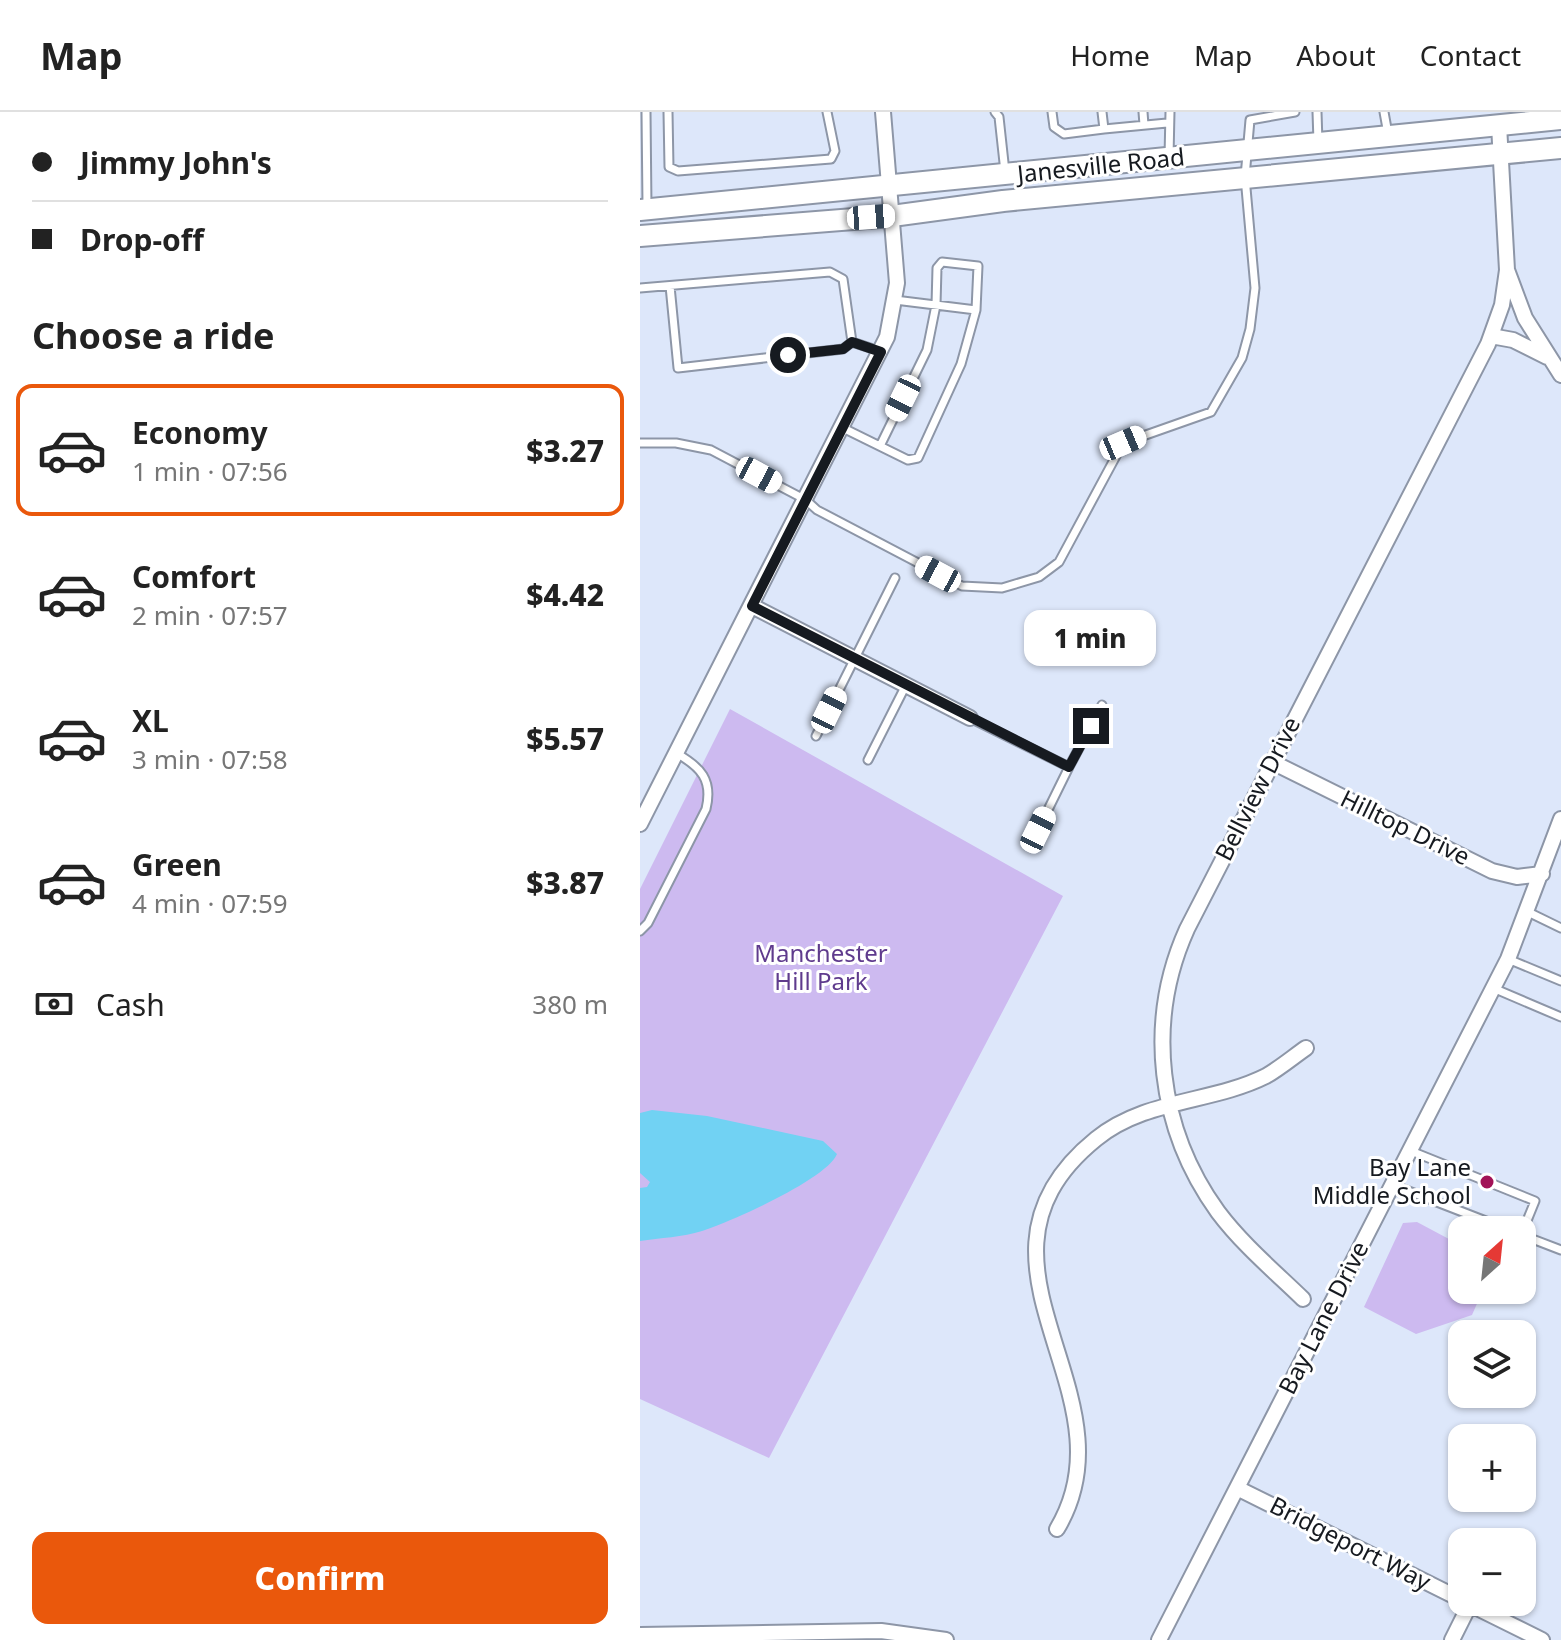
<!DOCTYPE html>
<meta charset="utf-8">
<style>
:root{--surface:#fff;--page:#f6f6f6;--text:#222;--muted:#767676;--line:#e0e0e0;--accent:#ea580c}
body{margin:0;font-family:"Noto Sans",sans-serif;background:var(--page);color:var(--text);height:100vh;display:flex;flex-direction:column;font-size:30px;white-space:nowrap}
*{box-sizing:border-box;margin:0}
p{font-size:26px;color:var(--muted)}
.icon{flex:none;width:44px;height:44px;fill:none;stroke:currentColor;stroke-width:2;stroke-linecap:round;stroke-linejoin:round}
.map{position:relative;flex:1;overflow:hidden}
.drawer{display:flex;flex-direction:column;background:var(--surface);width:640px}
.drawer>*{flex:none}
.guide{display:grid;align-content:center;height:176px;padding:0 32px;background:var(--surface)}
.needle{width:52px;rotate:27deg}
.buttons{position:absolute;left:808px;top:1104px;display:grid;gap:16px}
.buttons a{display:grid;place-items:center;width:88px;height:88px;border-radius:16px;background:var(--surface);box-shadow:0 2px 6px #0004;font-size:40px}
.end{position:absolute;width:36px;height:36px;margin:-18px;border:10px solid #161a20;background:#fff;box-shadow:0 0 0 4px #fff}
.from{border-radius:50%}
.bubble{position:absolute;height:56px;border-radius:16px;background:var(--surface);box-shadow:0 2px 6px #0004;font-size:26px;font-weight:800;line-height:56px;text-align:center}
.car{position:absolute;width:24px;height:48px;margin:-24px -12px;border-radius:10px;box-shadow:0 0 6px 2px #0007;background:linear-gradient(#fff 24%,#345 0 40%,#fff 0 76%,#345 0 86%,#fff 0)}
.guide b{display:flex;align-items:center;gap:28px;height:76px;font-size:30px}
.guide b+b{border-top:2px solid var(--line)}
.guide i{width:20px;height:20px;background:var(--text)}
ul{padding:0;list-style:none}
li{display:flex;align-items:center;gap:24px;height:132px;margin:0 16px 12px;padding:0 16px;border:4px solid transparent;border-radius:16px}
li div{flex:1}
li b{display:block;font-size:30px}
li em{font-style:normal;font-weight:800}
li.on{border-color:var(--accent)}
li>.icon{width:72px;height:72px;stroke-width:1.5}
h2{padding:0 32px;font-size:36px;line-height:96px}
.pay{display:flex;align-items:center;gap:20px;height:88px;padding:0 32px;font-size:30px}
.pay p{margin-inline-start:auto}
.primary-button{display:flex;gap:16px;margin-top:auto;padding:16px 32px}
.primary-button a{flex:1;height:92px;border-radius:16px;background:var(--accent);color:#fff;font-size:32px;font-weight:800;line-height:92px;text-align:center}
header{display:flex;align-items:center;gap:48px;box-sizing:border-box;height:112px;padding:0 40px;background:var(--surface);border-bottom:2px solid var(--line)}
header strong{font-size:38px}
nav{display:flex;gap:44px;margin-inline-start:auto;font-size:28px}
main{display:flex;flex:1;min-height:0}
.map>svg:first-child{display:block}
.green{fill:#cdbaf0}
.water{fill:#71d2f3}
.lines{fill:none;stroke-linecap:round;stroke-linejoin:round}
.lane-casing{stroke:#8d96a7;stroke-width:11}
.street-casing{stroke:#8d96a7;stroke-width:18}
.secondary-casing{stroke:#8d96a7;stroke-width:24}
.lane{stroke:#fff;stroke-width:7}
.street{stroke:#fff;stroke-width:14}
.secondary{stroke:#fff;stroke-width:20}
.route{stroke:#161a20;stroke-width:10}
.poi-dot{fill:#a21257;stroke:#fff;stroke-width:3}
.labels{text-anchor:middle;stroke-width:6;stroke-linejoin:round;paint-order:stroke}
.street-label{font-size:24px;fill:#161a20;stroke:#fff}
.park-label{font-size:24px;fill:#5f3b8d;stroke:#fff}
.poi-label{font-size:24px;fill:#161a20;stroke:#fff;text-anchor:end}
</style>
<header>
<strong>Map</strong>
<nav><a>Home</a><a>Map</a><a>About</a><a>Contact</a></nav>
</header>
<main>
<section class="drawer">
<div class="guide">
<b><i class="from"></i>Jimmy John's</b>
<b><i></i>Drop-off</b>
</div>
<h2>Choose a ride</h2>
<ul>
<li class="on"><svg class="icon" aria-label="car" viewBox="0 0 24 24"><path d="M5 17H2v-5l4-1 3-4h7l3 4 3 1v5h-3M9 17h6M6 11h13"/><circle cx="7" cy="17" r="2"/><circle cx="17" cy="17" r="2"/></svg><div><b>Economy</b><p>1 min · 07:56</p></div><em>$3.27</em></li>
<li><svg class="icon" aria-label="car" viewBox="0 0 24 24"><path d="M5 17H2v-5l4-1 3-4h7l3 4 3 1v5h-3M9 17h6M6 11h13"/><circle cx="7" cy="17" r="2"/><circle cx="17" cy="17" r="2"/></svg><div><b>Comfort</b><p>2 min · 07:57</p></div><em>$4.42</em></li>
<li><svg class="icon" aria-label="car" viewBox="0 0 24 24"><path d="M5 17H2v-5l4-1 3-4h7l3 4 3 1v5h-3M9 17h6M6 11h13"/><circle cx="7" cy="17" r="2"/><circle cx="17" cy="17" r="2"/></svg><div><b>XL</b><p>3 min · 07:58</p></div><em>$5.57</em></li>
<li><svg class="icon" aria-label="car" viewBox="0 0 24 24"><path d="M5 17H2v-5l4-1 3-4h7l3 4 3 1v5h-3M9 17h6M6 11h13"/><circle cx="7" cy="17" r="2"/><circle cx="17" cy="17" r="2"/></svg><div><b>Green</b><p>4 min · 07:59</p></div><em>$3.87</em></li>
</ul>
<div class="pay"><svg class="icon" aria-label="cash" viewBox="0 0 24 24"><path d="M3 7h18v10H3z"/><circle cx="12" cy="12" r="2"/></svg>Cash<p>380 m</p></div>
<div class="primary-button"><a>Confirm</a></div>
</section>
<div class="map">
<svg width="921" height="1528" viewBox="0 0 921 1528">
<rect width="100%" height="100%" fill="#dde7fa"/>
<path class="green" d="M90,597L423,784L129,1346L0,1287V777Z
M777,1110L822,1134V1178H843L832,1203L776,1222L724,1195L763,1111Z"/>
<path class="water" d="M12,998L67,1004L183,1029L197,1042C187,1067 90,1110 62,1119C43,1125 20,1126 0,1129V1076L7,1075L10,1070L0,1061V1001Z"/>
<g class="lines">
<defs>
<path id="lane" d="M6,0L7,94
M28,0L29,55L38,59L191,47L195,39L187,0
M355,0L359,5L365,60
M412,0L414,15L424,22L464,17
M462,0L464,17L527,11
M503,0L504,13
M677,0L678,30
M744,0L748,22
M529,45L530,0
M30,174L38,256L203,237L212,230
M0,176L190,160L203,167L212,230L239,239
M203,316L268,348L278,346L321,252L336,198L255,188
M0,331H36L71,338L166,388L177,398L322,474L362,476L399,465L419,450L483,331L571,300L602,246L610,217L615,176L605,65L610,8L655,0
M240,334L287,238L296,193L297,156L302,150L338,154L336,198
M330,606L429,655L462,593
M176,624L255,466
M228,648L266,573
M398,718L429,655
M888,800L921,816
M0,819L8,811L66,697C73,668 61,655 36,641
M868,847L921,869
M853,876L921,905
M771,1039L895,1089L882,1121
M753,1073L869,1118
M882,1123L921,1138"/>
<path id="street" d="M859,13L867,158L885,206L921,263
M851,224L873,228L907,245
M112,494L330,606
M632,650L852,759L877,765L902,762
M0,712L247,225L257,171L243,0
M663,1187C634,1159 602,1132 578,1100C518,1017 505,910 547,817L848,232L862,193L867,158
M597,1376L822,1488
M417,1417C499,1280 304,1150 456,1027C505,987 572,991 626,964C640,956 653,945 666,936
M825,1490L902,1528
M0,1523L241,1519L306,1528
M519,1528L868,847L921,707
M812,1528L830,1492"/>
<path id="secondary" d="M0,98L921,7
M0,124L252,104L363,89L921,36"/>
</defs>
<use href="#lane" class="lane-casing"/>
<use href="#street" class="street-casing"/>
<use href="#secondary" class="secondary-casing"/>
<use href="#lane" class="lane"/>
<use href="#street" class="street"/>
<use href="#secondary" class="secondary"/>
</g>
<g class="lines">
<path class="route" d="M148,243L203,237L212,230L241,240L112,494L429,655L451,614"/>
</g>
<circle class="poi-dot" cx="847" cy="1070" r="8"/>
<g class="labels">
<g class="street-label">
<text transform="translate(461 54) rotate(-6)" y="8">Janesville Road</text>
<text transform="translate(618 677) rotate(-63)" y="8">Bellview Drive</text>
<text transform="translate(765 716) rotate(26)" y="8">Hilltop Drive</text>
<text transform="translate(684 1206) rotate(-63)" y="8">Bay Lane Drive</text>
<text transform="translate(710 1432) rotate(27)" y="8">Bridgeport Way</text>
</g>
<g class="park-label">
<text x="181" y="850">Manchester<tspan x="181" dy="28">Hill Park</tspan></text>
</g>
<g class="poi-label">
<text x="831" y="1064">Bay Lane<tspan x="831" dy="28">Middle School</tspan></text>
</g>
</g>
</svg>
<div class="buttons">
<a><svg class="needle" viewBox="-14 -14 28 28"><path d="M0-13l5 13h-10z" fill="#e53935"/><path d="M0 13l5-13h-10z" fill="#767676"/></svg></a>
<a><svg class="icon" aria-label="layers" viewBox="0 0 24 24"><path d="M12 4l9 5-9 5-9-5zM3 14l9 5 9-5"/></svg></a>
<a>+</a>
<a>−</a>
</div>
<i class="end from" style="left:148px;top:243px"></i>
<i class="end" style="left:451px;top:614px"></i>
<div class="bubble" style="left:384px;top:498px;width:132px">1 min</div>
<i class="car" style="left:231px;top:105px;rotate:86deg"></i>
<i class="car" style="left:263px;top:286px;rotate:206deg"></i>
<i class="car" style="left:483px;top:331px;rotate:67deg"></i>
<i class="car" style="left:119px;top:363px;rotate:118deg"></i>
<i class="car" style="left:298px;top:462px;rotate:298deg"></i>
<i class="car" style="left:189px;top:598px;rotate:26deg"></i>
<i class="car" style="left:398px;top:718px;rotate:26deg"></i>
</div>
</main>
